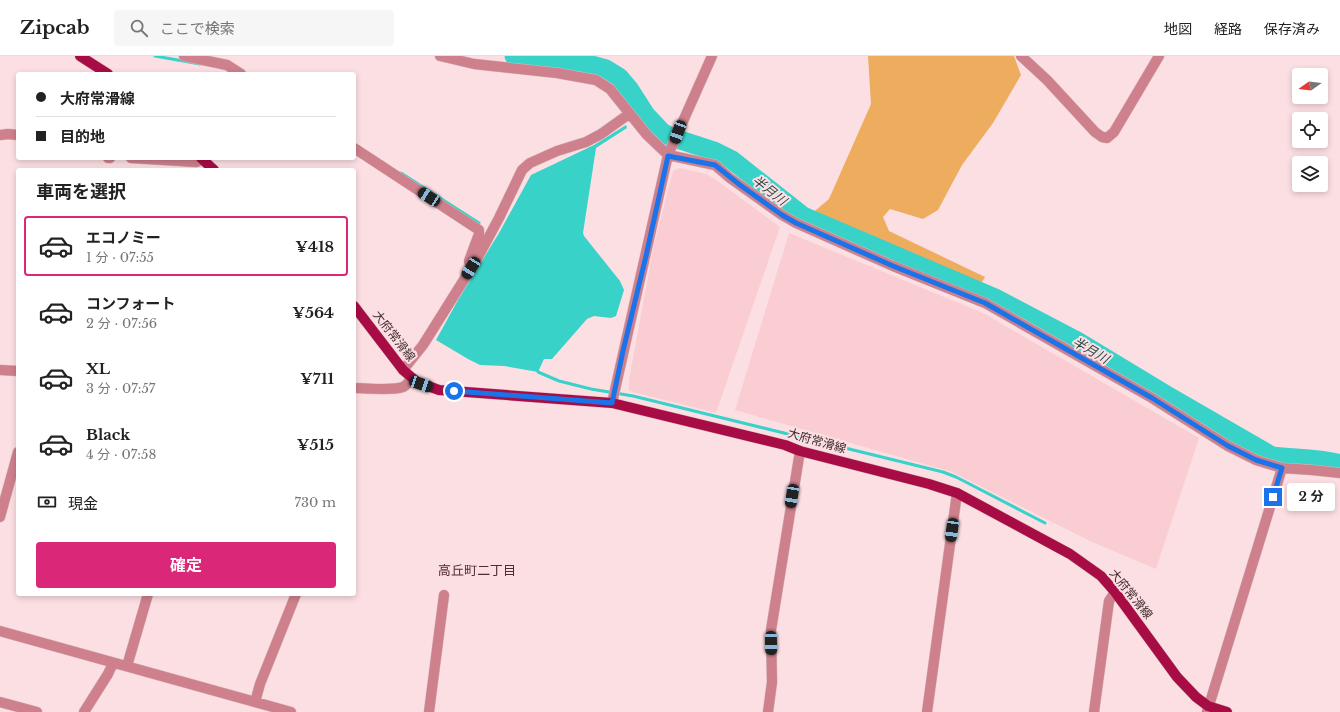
<!DOCTYPE html>
<html lang="ja">
<meta charset="utf-8">
<style>
:root{--surface:#fff;--page:#f6f6f6;--text:#222;--muted:#767676;--line:#e0e0e0;--accent:#db2777}
body{margin:0;font-family:"Libre Baskerville","Noto Sans JP",serif;background:var(--page);color:var(--text);height:100vh;display:flex;flex-direction:column;font-size:15px;white-space:nowrap}
*{box-sizing:border-box;margin:0}
p{font-size:13px;color:var(--muted)}
.icon{flex:none;width:22px;height:22px;fill:none;stroke:currentColor;stroke-width:2;stroke-linecap:round;stroke-linejoin:round}
.map{position:relative;flex:1;overflow:hidden}
.sheet{position:absolute;left:16px;top:112px;width:340px;height:428px;display:flex;flex-direction:column;background:var(--surface);border-radius:4px;box-shadow:0 2px 6px #0003}
.sheet>*{flex:none}
.top-card{position:absolute;left:16px;top:16px;width:340px;height:88px;border-radius:4px;box-shadow:0 2px 6px #0003;display:grid;align-content:center;height:88px;padding:0 20px;background:var(--surface)}
.needle{width:26px;rotate:256deg}
.controls{position:absolute;left:1292px;top:12px;display:grid;gap:8px}
.controls a{display:grid;place-items:center;width:36px;height:36px;border-radius:4px;background:var(--surface);box-shadow:0 2px 6px #0003;font-size:20px}
.end{position:absolute;width:18px;height:18px;margin:-9px;border:5px solid #1a73e8;background:#fff;box-shadow:0 0 0 2px #fff}
.from{border-radius:50%}
.bubble{position:absolute;height:28px;border-radius:4px;background:var(--surface);box-shadow:0 2px 6px #0003;font-size:13px;font-weight:700;line-height:28px;text-align:center}
.car{position:absolute;width:12px;height:24px;margin:-12px -6px;border-radius:5px;box-shadow:0 0 3px 1px #0007;background:linear-gradient(#222 24%,#8ab4d8 0 40%,#222 0 76%,#8ab4d8 0 86%,#222 0)}
.top-card b{display:flex;align-items:center;gap:14px;height:38px;font-size:15px}
.top-card b+b{border-top:1px solid var(--line)}
.top-card i{width:10px;height:10px;background:var(--text)}
ul{padding:0;list-style:none}
li{display:flex;align-items:center;gap:12px;height:60px;margin:0 8px 6px;padding:0 12px;border:2px solid transparent;border-radius:4px}
li div{flex:1}
li b{display:block;font-size:15px}
li em{font-style:normal;font-weight:700}
li.selected{border-color:var(--accent)}
li>.icon{width:36px;height:36px;stroke-width:1.5}
h2{padding:0 20px;font-size:18px;line-height:48px}
.pay{display:flex;align-items:center;gap:10px;height:44px;padding:0 20px;font-size:15px}
.pay p{margin-inline-start:auto}
.action{display:flex;gap:8px;margin-top:auto;padding:8px 20px}
.action a{flex:1;height:46px;border-radius:4px;background:var(--accent);color:#fff;font-size:16px;font-weight:700;line-height:46px;text-align:center}
header{display:flex;align-items:center;gap:24px;box-sizing:border-box;height:56px;padding:0 20px;background:var(--surface);border-bottom:1px solid var(--line)}
header strong{font-size:19px}
nav{display:flex;gap:22px;margin-inline-start:auto;font-size:14px}
.search{width:280px;height:36px;background:var(--page);display:flex;align-items:center;gap:10px;box-sizing:border-box;padding:0 14px;border-radius:4px;color:var(--muted);font-size:15px}
.map>svg:first-child{display:block}
.built{fill:#facdd3}
.green{fill:#edac5e}
.water{fill:#38d2c9}
.lines{fill:none;stroke-linecap:round;stroke-linejoin:round}
.stream{stroke:#38d2c9;stroke-width:3}
.river{stroke:#38d2c9;stroke-width:19}
.minor-casing{stroke:#d6bbbf;stroke-width:11}
.major-casing{stroke:#d6bbbf;stroke-width:11}
.minor{stroke:#ce818d;stroke-width:10}
.major{stroke:#a80c45;stroke-width:10}
.route{stroke:#1a73e8;stroke-width:5}
.labels{text-anchor:middle;stroke-width:4;stroke-linejoin:round;paint-order:stroke}
.street-label{font-size:12px;fill:#3e2b2e;stroke:#fcdfe3}
.water-label{font-size:13px;font-style:italic;fill:#284744;stroke:#fcdfe3}
.neighbourhood-label{font-size:13px;fill:#512c32;stroke:#fcdfe3}
</style>
<header>
<strong>Zipcab</strong>
<div class="search"><svg class="icon" aria-label="search" viewBox="0 0 24 24"><circle cx="10" cy="10" r="6"/><path d="M15 15l6 6"/></svg>ここで検索</div>
<nav><a>地図</a><a>経路</a><a>保存済み</a></nav>
</header>
<div class="map">
<svg width="1340" height="656" viewBox="0 0 1340 656">
<rect width="100%" height="100%" fill="#fcdfe3"/>
<path class="built" d="M680,112L706,118L715,123L780,171L716,357L629,335V324L654,188L673,115Z
M789,177L983,257L1199,382L1156,513L1092,486L952,416L735,354Z"/>
<path class="green" d="M868,0H1014L1021,19L993,67L962,109L938,154L923,163L890,153L883,161L889,175L985,221L980,229L809,160L829,143L871,48Z"/>
<path class="water" d="M626,69L627,72L596,92L583,177L584,180L620,225L624,234L616,260L611,262L594,260L587,263L552,303H544L538,316L504,310L480,309L468,303L436,284L458,244L499,177L531,119L594,89Z"/>
<g class="lines">
<path class="stream" d="M155,0L200,8
M401,117L479,167
M537,312L538,316L559,325L591,333L633,340L943,416L956,421L1045,467"/>
<path class="river" d="M514,0L581,6L606,13L619,21L630,34L646,59L662,76L671,81L714,95L732,104L803,160L995,242L1077,285L1168,340L1272,400C1294,403 1318,401 1340,408"/>
<defs>
<path id="minor" d="M184,0L227,9L241,18
M440,0L474,8L557,17L596,24L610,33L647,79L668,99L715,109L730,122L782,159L796,167L893,210L985,247L1152,342L1228,390L1256,404L1282,412L1312,414L1340,417
M1021,0L1047,24L1095,76L1102,81L1107,82L1114,76L1159,0
M0,79L8,78L18,79
M354,92L479,174V178L469,205L471,212
M108,102H110
M131,102L196,106L203,104
M0,314L18,315
M403,314L423,289L477,203L499,162L522,114L530,107L557,95L586,86L601,78L629,58
M354,332C366,332 392,335 403,331C407,329 409,326 411,322
M612,347L668,99L712,0
M0,461L18,396
M0,575L291,656
M127,610L148,538
M0,646L37,656
M255,646L260,628L296,538
M84,656L108,618L113,607
M429,656L444,539
M768,656L772,626L771,574L800,395
M927,656L957,437
M1094,656L1109,545L1115,536
M1207,656L1282,412"/>
<path id="major" d="M80,0L108,18
M201,102L214,114
M354,250L403,314L417,326L439,334L612,347L785,389L800,395L929,428L957,437L1070,498L1101,520L1115,536L1177,621L1196,641L1208,650L1227,656"/>
</defs>
<use href="#minor" class="minor-casing"/>
<use href="#major" class="major-casing"/>
<use href="#minor" class="minor"/>
<use href="#major" class="major"/>
</g>
<g class="lines">
<path class="route" d="M454,335L612,347L623,295L646,200L668,100L715,109L740,129L782,159L796,167L893,210L985,247L1152,342L1228,390L1256,404L1282,412L1273,441"/>
</g>
<g class="labels">
<g class="street-label">
<text transform="translate(394 280) rotate(52)" y="4">大府常滑線</text>
<text transform="translate(817 385) rotate(16)" y="4">大府常滑線</text>
<text transform="translate(1131 538) rotate(51)" y="4">大府常滑線</text>
</g>
<g class="water-label">
<text transform="translate(770 134) rotate(38)" y="5">半月川</text>
<text transform="translate(1091 294) rotate(30)" y="5">半月川</text>
</g>
<g class="neighbourhood-label">
<text x="477" y="519">高丘町二丁目</text>
</g>
</g>
</svg>
<div class="controls">
<a><svg class="needle" viewBox="-14 -14 28 28"><path d="M0-13l5 13h-10z" fill="#e53935"/><path d="M0 13l5-13h-10z" fill="#767676"/></svg></a>
<a><svg class="icon" aria-label="locate" viewBox="0 0 24 24"><circle cx="12" cy="12" r="6"/><path d="M12 2v4M12 18v4M2 12h4M18 12h4"/></svg></a>
<a><svg class="icon" aria-label="layers" viewBox="0 0 24 24"><path d="M12 4l9 5-9 5-9-5zM3 14l9 5 9-5"/></svg></a>
</div>
<i class="end from" style="left:454px;top:335px"></i>
<i class="end" style="left:1273px;top:441px"></i>
<div class="bubble" style="left:1287px;top:427px;width:48px">2 分</div>
<i class="car" style="left:678px;top:76px;rotate:200deg"></i>
<i class="car" style="left:429px;top:141px;rotate:303deg"></i>
<i class="car" style="left:471px;top:212px;rotate:212deg"></i>
<i class="car" style="left:421px;top:328px;rotate:109deg"></i>
<i class="car" style="left:792px;top:440px;rotate:189deg"></i>
<i class="car" style="left:952px;top:474px;rotate:188deg"></i>
<i class="car" style="left:771px;top:587px;rotate:179deg"></i>
<div class="top-card">
<b><i class="from"></i>大府常滑線</b>
<b><i></i>目的地</b>
</div>
<section class="sheet">
<h2>車両を選択</h2>
<ul>
<li class="selected"><svg class="icon" aria-label="car" viewBox="0 0 24 24"><path d="M5 17H2v-5l4-1 3-4h7l3 4 3 1v5h-3M9 17h6M6 11h13"/><circle cx="7" cy="17" r="2"/><circle cx="17" cy="17" r="2"/></svg><div><b>エコノミー</b><p>1 分 · 07:55</p></div><em>¥418</em></li>
<li><svg class="icon" aria-label="car" viewBox="0 0 24 24"><path d="M5 17H2v-5l4-1 3-4h7l3 4 3 1v5h-3M9 17h6M6 11h13"/><circle cx="7" cy="17" r="2"/><circle cx="17" cy="17" r="2"/></svg><div><b>コンフォート</b><p>2 分 · 07:56</p></div><em>¥564</em></li>
<li><svg class="icon" aria-label="car" viewBox="0 0 24 24"><path d="M5 17H2v-5l4-1 3-4h7l3 4 3 1v5h-3M9 17h6M6 11h13"/><circle cx="7" cy="17" r="2"/><circle cx="17" cy="17" r="2"/></svg><div><b>XL</b><p>3 分 · 07:57</p></div><em>¥711</em></li>
<li><svg class="icon" aria-label="car" viewBox="0 0 24 24"><path d="M5 17H2v-5l4-1 3-4h7l3 4 3 1v5h-3M9 17h6M6 11h13"/><circle cx="7" cy="17" r="2"/><circle cx="17" cy="17" r="2"/></svg><div><b>Black</b><p>4 分 · 07:58</p></div><em>¥515</em></li>
</ul>
<div class="pay"><svg class="icon" aria-label="cash" viewBox="0 0 24 24"><path d="M3 7h18v10H3z"/><circle cx="12" cy="12" r="2"/></svg>現金<p>730 m</p></div>
<div class="action"><a>確定</a></div>
</section>
</div>
